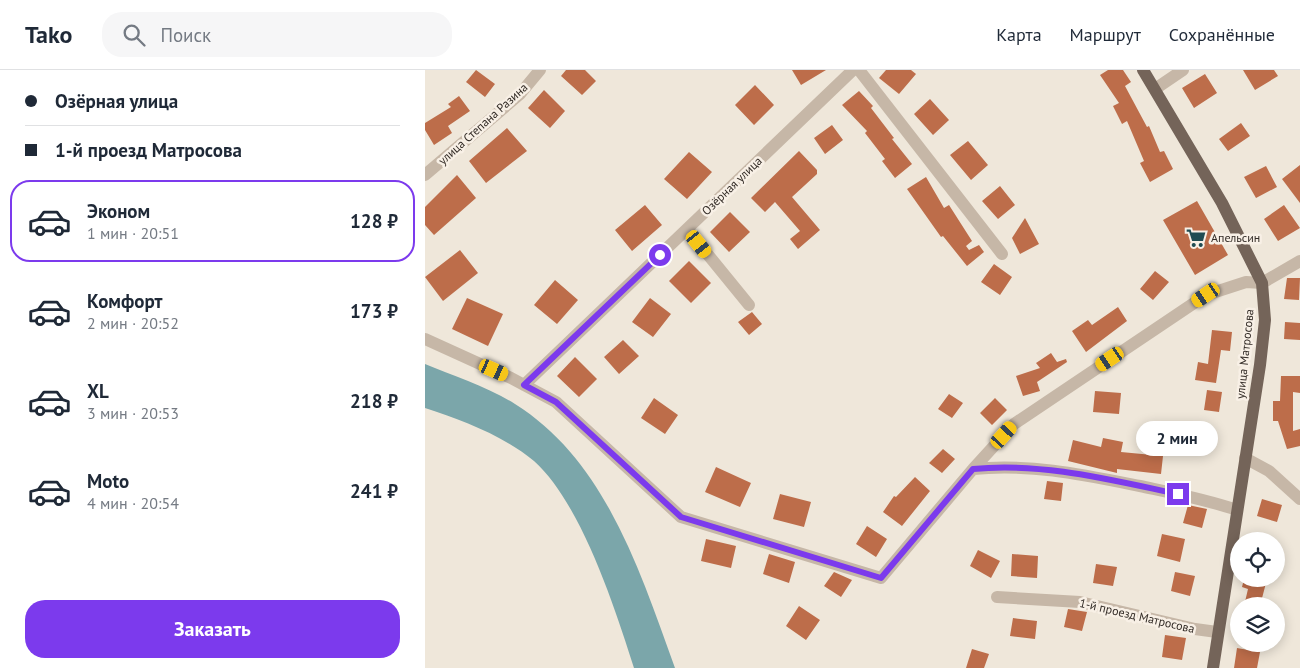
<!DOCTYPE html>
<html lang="ru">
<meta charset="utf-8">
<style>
:root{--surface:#fff;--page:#f6f6f7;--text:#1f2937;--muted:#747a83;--line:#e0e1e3;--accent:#7c3aed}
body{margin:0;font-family:"PT Sans",sans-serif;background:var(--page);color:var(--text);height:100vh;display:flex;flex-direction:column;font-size:19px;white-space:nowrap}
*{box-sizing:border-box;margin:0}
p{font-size:16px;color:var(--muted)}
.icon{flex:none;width:28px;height:28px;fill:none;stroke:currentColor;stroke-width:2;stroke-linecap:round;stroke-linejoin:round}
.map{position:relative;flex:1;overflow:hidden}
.panel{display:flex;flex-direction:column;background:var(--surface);width:425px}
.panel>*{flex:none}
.guide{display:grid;align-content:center;height:110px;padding:0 25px;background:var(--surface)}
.buttons{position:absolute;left:805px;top:462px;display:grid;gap:10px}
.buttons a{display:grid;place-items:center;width:55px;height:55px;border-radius:50%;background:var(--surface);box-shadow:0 2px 12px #0003;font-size:25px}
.end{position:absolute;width:22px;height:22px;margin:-11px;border:6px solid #7c3aed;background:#fff;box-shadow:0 0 0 2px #fff}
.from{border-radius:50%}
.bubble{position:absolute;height:35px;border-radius:18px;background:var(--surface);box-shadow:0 2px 12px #0003;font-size:16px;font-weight:600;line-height:35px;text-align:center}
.car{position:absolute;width:15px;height:30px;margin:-15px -8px;border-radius:6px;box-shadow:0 0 4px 1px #0007;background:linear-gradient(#f5c518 24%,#345 0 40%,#f5c518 0 76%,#345 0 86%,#f5c518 0)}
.guide b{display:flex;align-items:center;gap:18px;height:48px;font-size:19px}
.guide b+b{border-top:1px solid var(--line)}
.guide i{width:12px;height:12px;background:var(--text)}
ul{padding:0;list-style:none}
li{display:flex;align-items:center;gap:15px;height:82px;margin:0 10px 8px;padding:0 15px;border:2px solid transparent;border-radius:20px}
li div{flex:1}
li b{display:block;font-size:19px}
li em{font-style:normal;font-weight:600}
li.current{border-color:var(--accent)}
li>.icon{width:45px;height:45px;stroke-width:1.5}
.primary-button{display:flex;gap:10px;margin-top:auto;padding:10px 25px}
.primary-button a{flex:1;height:58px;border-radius:20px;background:var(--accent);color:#fff;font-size:20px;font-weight:600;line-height:58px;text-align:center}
header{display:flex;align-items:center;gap:30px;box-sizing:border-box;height:70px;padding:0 25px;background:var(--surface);border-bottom:1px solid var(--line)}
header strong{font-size:24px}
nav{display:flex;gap:28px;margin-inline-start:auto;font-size:18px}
.search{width:350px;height:45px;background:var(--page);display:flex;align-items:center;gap:12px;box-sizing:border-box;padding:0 18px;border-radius:20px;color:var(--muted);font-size:19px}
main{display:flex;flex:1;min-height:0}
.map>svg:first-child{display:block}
.water{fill:#7ba6aa}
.building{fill:#bd6d4a}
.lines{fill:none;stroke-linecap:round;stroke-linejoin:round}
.minor{stroke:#c6b7a7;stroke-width:12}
.major{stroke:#746459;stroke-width:12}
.route{stroke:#7c3aed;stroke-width:6}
.labels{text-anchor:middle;stroke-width:5;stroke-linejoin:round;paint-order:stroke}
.street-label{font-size:12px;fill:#332c27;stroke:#f8f0e6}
.poi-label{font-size:12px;fill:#332c27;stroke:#f8f0e6;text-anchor:start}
</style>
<header>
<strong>Tako</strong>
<div class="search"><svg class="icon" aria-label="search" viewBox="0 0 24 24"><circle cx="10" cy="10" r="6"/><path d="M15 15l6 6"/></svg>Поиск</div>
<nav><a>Карта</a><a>Маршрут</a><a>Сохранённые</a></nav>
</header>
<main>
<section class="panel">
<div class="guide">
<b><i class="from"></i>Озёрная улица</b>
<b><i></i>1-й проезд Матросова</b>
</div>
<ul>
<li class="current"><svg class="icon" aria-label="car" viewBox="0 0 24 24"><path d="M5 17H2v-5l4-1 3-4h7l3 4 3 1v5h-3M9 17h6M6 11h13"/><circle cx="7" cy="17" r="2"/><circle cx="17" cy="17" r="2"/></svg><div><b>Эконом</b><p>1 мин · 20:51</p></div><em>128 ₽</em></li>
<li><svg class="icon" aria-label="car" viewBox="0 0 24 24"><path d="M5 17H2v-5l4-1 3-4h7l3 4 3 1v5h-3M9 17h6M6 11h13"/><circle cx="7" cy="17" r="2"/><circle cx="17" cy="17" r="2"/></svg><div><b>Комфорт</b><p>2 мин · 20:52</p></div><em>173 ₽</em></li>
<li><svg class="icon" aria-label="car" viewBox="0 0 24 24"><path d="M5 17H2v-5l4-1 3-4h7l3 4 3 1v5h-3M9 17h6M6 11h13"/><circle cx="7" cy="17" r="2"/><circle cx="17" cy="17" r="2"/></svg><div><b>XL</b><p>3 мин · 20:53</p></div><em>218 ₽</em></li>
<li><svg class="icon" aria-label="car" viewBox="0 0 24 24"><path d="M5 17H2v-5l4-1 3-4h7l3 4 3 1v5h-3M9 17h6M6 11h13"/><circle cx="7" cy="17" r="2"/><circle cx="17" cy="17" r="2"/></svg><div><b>Moto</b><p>4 мин · 20:54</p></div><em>241 ₽</em></li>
</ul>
<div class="primary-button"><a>Заказать</a></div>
</section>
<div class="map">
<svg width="875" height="598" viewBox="0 0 875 598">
<rect width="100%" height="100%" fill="#efe7da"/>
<path class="water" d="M0,294C27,305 67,319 90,334C181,391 215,502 250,598H209C190,538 156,433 109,391C79,366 37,350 0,338Z"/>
<path class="building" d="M51,0L70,14L60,27L41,12Z
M141,0H160L171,11L157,25L136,6Z
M367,0H401L376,15Z
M461,0H486L491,4L474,24L454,8Z
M683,0H698L706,12L700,16L722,57L724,56L735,82L739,81L748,99L725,112L715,93L719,91L702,51L697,54L688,36L694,33L675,5Z
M818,0H849L853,6L830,20Z
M780,4L792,23L769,38L757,18Z
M330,15L349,35L329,55L310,35Z
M119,20L140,41L125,58L103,38Z
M434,21L448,36L446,38L469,68L467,69L487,94L470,108L457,91L460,89L440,63L442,61L417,35Z
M34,26L45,41L23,56L27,63L9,75L0,60V53L26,37L23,34Z
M505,29L524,50L508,65L489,44Z
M816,53L825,66L803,81L794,69Z
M407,55L418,70L400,84L389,68Z
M82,58L102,81L61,113L44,91Z
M543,71L563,95L546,110L525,85Z
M374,81L392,100V104L367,127L395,160L373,179L365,169L375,161L350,132L340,142L326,128Z
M264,82L287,102L262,129L239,109Z
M875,95V133L857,109Z
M841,96L852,117L831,128L819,107Z
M32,105L51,128L9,165L0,155V137Z
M501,107L519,138L524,135L547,171L541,176L544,180L554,175L559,182L542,196L518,166L516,167L482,119Z
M575,116L590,135L573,149L557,131Z
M772,131L803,185L770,205L738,150Z
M220,135L237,155L207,181L190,160Z
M859,135L875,158L853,171L839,149Z
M305,142L325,162L304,182L285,162Z
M600,148L614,174L595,184L587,168Z
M35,180L53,203L18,231L0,207Z
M264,191L286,213L266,233L244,211Z
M569,194L587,207L575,225L556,212Z
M730,201L744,212L728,230L715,219Z
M862,208H875L874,230L859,229Z
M130,210L153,230L132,254L109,235Z
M42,228L78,244L63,276L27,259Z
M225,228L246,244L228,267L207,252Z
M693,237L702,251L661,282L647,261L663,250L667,255Z
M327,242L337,254L324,265L313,252Z
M860,252L875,253V270L859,269Z
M787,260L807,262L805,281L796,280L791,313L770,310L773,292L783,294Z
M198,270L214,286L194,304L179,287Z
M626,283L632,292L641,289L642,292L612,312L615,321L598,326L591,306L615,298L611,293Z
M150,287L172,309L154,327L132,306Z
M856,306H875V323L868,322V361L875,359V376L862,379L853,351H848V331H855Z
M782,320L797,322L794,342L779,340Z
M670,321L696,323L694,344L668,342Z
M524,324L538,333L527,348L513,339Z
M229,328L253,345L240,364L216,348Z
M570,328L582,340L567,355L555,343Z
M771,363L791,367L789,379L769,375Z
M678,368L698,372L696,382L738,386L736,404L692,399V403L643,391L648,370L676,377Z
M518,379L530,389L517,403L504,393Z
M291,397L326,413L315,437L280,422Z
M490,407L505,421L477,456L458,442L469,426L471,427Z
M622,411L638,413L636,431L619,429Z
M355,424L386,432L379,457L348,449Z
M837,429L857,435L852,452L832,446Z
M763,435L782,439L777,458L758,453Z
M442,456L462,469L451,487L431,474Z
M737,464L760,469L755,492L732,486Z
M281,469L311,476L306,498L276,491Z
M553,480L575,491L566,508L545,496Z
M344,484L370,492L364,513L338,504Z
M587,484L613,486L612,508L586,506Z
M671,494L692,497L688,516L668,513Z
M409,502L427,510L416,527L399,516Z
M750,502L770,506L765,526L746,521Z
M819,509H842L835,536H819L823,519L817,517Z
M374,536L395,550L381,570L361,556Z
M643,539L662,542L657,561L639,557Z
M588,548L612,551L610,569L585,566Z
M740,565L761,568L757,590L737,587Z
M812,578L835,582L832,598H809Z
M547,579L564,584L559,598H541Z"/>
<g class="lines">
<path class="minor" d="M434,0L577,184
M730,19L758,0
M0,105L95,24L115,0
M262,159L324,235
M0,269L86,308L131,332L256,447L456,508L548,399L589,354L781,225L821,212L837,213L875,191
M99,315L428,0
M820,388L844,401L875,429
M548,399C605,393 660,405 715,416C748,423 780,429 812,440
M572,527L655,532L770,559L792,562"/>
<path class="major" d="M718,0L797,133L837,213L840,250L835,295L788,598"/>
</g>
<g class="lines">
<path class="route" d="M235,185L99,315L131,332L256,447L456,508L548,399C617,392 686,410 753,424"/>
</g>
<defs>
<symbol id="supermarket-bare" viewBox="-9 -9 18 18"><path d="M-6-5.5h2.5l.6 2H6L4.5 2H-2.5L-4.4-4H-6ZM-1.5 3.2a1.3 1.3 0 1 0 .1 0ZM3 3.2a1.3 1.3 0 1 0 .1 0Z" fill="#204c52" stroke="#f8f0e6" stroke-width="2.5" paint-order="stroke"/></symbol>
</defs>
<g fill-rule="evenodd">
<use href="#supermarket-bare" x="757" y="154" width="28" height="28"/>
</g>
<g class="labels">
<g class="street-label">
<text transform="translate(58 54) rotate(-42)" y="4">улица Степана Разина</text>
<text transform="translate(307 116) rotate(-44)" y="4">Озёрная улица</text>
<text transform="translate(820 284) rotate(-84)" y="4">улица Матросова</text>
<text transform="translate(712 546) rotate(13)" y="4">1-й проезд Матросова</text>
</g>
<g class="poi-label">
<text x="786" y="172">Апельсин</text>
</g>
</g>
</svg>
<div class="buttons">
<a><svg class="icon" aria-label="locate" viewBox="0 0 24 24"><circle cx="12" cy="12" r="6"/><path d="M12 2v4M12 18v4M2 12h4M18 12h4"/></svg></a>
<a><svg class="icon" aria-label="layers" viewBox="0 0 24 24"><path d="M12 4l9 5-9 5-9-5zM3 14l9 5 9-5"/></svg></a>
</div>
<i class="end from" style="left:235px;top:185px"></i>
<i class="end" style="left:753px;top:424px"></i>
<div class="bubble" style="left:711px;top:351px;width:82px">2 мин</div>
<i class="car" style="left:274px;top:174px;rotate:141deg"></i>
<i class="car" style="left:781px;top:225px;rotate:236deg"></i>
<i class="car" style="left:685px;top:289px;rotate:236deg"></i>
<i class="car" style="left:69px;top:300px;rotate:114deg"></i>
<i class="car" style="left:579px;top:365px;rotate:42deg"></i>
</div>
</main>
